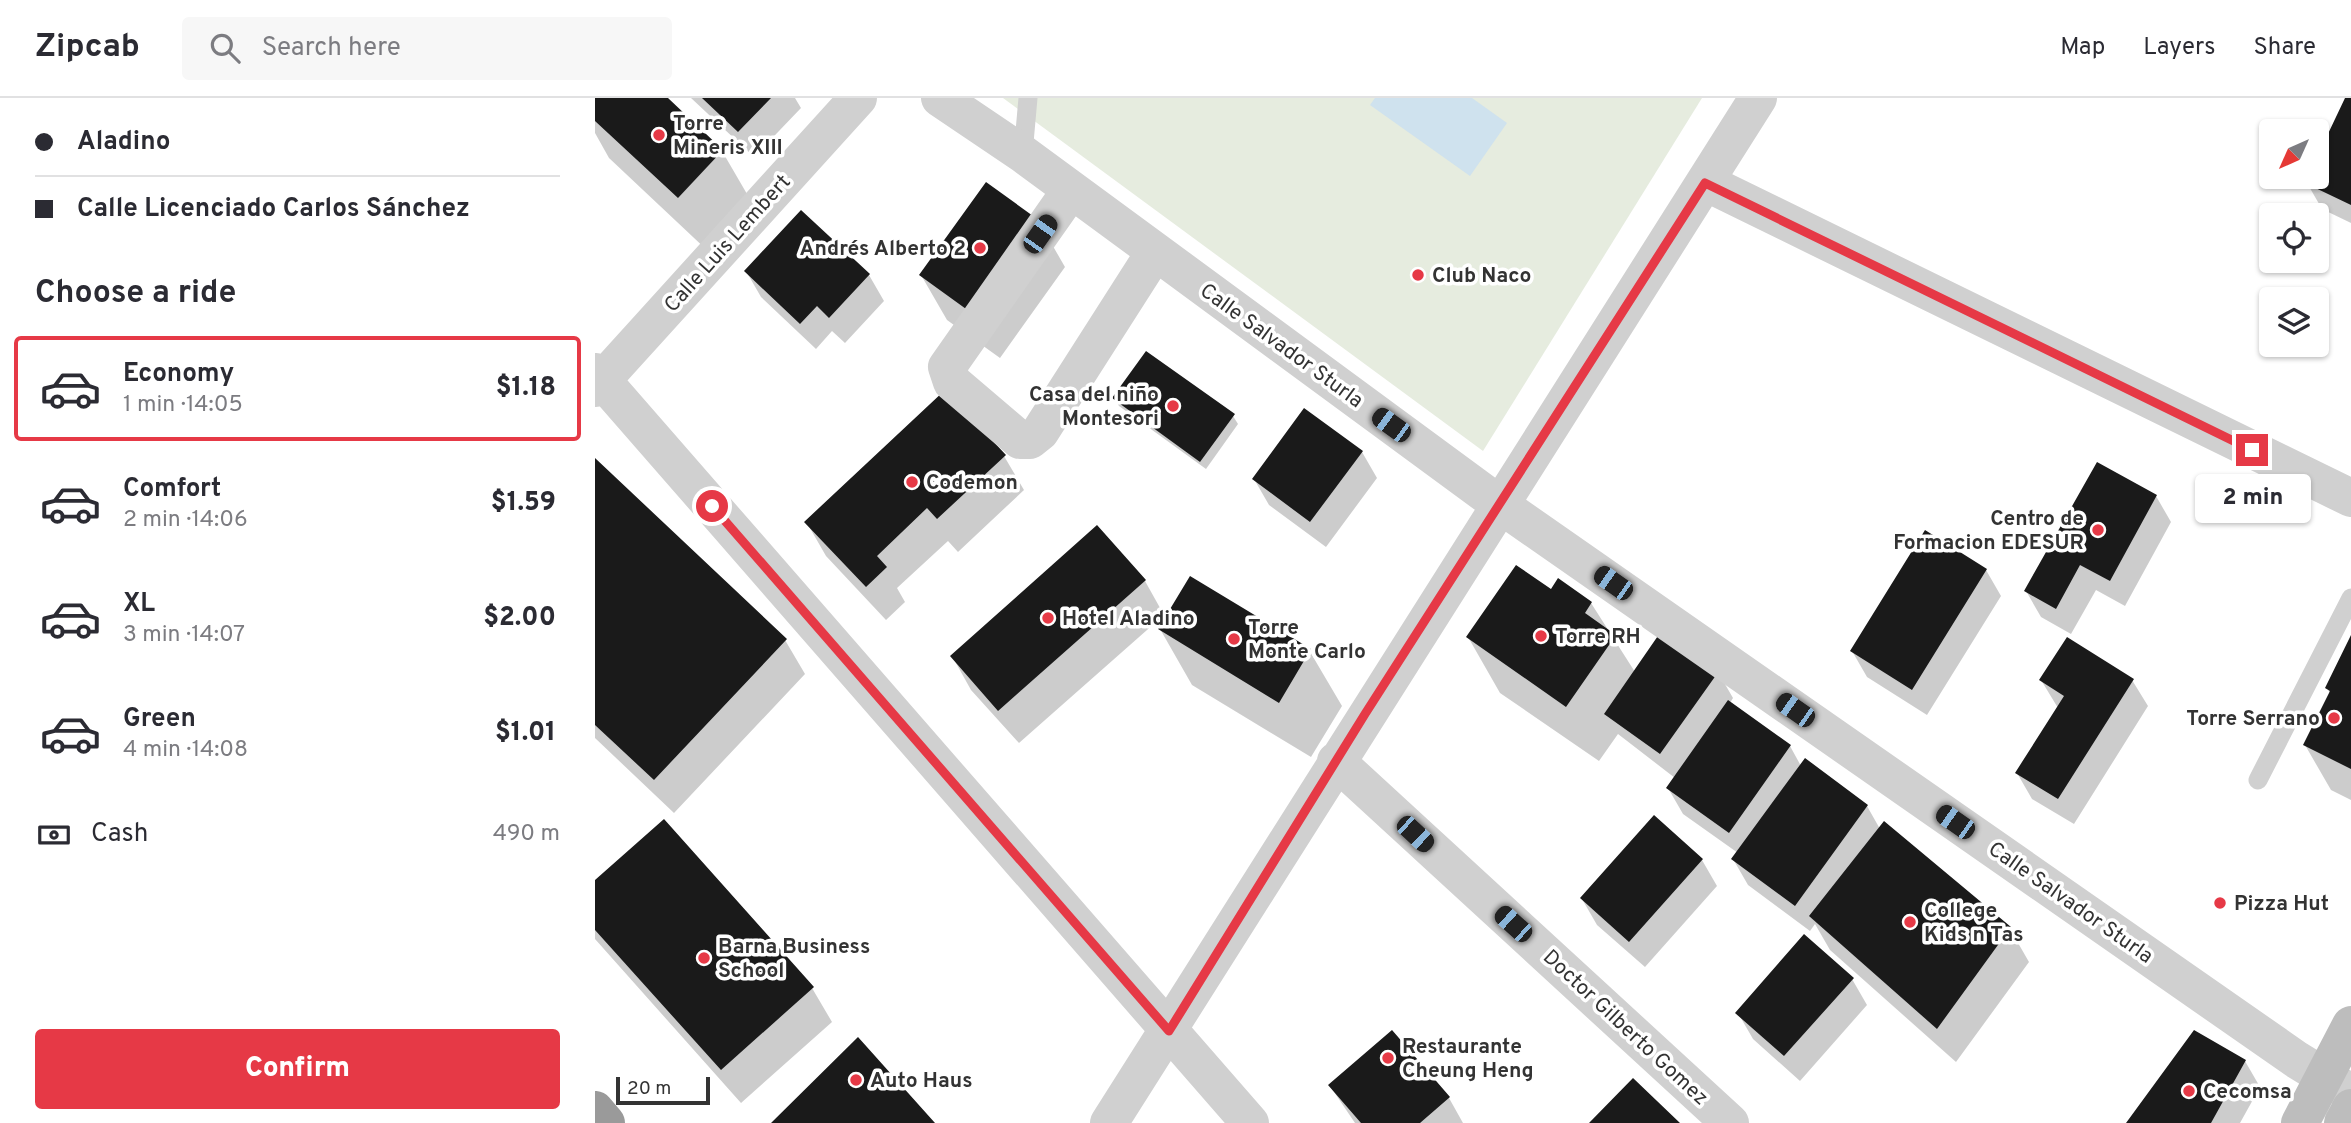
<!DOCTYPE html>
<meta charset="utf-8">
<style>
:root{--surface:#fff;--page:#f7f7f7;--text:#2b2b33;--muted:#7c7c81;--line:#e1e1e2;--accent:#e63946}
body{margin:0;font-family:Overpass,sans-serif;background:var(--page);color:var(--text);height:100vh;display:flex;flex-direction:column;font-size:26px;white-space:nowrap}
*{box-sizing:border-box;margin:0}
p{font-size:23px;color:var(--muted)}
.icon{flex:none;width:38px;height:38px;fill:none;stroke:currentColor;stroke-width:2;stroke-linecap:round;stroke-linejoin:round}
.map{position:relative;flex:1;overflow:hidden}
.side{display:flex;flex-direction:column;background:var(--surface);width:595px}
.side>*{flex:none}
.hud{display:grid;align-content:center;height:154px;padding:0 35px;background:var(--surface)}
.needle{width:46px;rotate:225deg}
.tools{position:absolute;left:1664px;top:21px;display:grid;gap:14px}
.tools a{display:grid;place-items:center;width:70px;height:70px;border-radius:7px;background:var(--surface);box-shadow:0 2px 5px #0004;font-size:35px}
.scale{position:absolute;left:21px;bottom:18px;width:94px;box-sizing:border-box;padding-left:7px;border:4px solid #333;border-top:0;font-size:19px;line-height:24px;white-space:nowrap;color:#333;-webkit-text-stroke:5px #fff;paint-order:stroke}
.end{position:absolute;width:32px;height:32px;margin:-16px;border:9px solid #e63946;background:#fff;box-shadow:0 0 0 4px #fff}
.from{border-radius:50%}
.bubble{position:absolute;height:49px;border-radius:7px;background:var(--surface);box-shadow:0 2px 5px #0004;font-size:23px;font-weight:800;line-height:49px;text-align:center}
.car{position:absolute;width:21px;height:42px;margin:-21px -10px;border-radius:9px;box-shadow:0 0 5px 2px #0007;background:linear-gradient(#222 24%,#8ab4d8 0 40%,#222 0 76%,#8ab4d8 0 86%,#222 0)}
.hud b{display:flex;align-items:center;gap:24px;height:66px;font-size:26px}
.hud b+b{border-top:2px solid var(--line)}
.hud i{width:18px;height:18px;background:var(--text)}
ul{padding:0;list-style:none}
li{display:flex;align-items:center;gap:21px;height:105px;margin:0 14px 10px;padding:0 21px;border:4px solid transparent;border-radius:7px}
li div{flex:1}
li b{display:block;font-size:26px}
li em{font-style:normal;font-weight:800}
li.current{border-color:var(--accent)}
li>.icon{width:63px;height:63px;stroke-width:1.5}
h2{padding:0 35px;font-size:32px;line-height:84px}
.pay{display:flex;align-items:center;gap:18px;height:77px;padding:0 35px;font-size:26px}
.pay p{margin-inline-start:auto}
.button{display:flex;gap:14px;margin-top:auto;padding:14px 35px}
.button a{flex:1;height:80px;border-radius:7px;background:var(--accent);color:#fff;font-size:28px;font-weight:800;line-height:80px;text-align:center}
header{display:flex;align-items:center;gap:42px;box-sizing:border-box;height:98px;padding:0 35px;background:var(--surface);border-bottom:2px solid var(--line)}
header strong{font-size:33px}
nav{display:flex;gap:38px;margin-inline-start:auto;font-size:24px}
.search{width:490px;height:63px;background:var(--page);display:flex;align-items:center;gap:18px;box-sizing:border-box;padding:0 24px;border-radius:7px;color:var(--muted);font-size:26px}
main{display:flex;flex:1;min-height:0}
.map>svg:first-child{display:block}
.green{fill:#e6ecdf}
.water{fill:#cfe2ee}
.shadow{fill:#0003}
.building{fill:#1a1a1a}
.lines{fill:none;stroke-linecap:round;stroke-linejoin:round}
.lane{stroke:#d0d0d0;stroke-width:19}
.street{stroke:#d0d0d0;stroke-width:38}
.secondary{stroke:#bdbdbd;stroke-width:38}
.highway{stroke:#9a9a9a;stroke-width:38}
.route{stroke:#e63946;stroke-width:9}
.poi-dot{fill:#e63946;stroke:#fff;stroke-width:2.5}
.labels{text-anchor:middle;stroke-width:7;stroke-linejoin:round;paint-order:stroke}
.poi-label{font-size:21px;font-weight:bold;fill:#333;stroke:#fff;text-anchor:start}
.street-label{font-size:21px;fill:#333;stroke:#fff}
</style>
<header>
<strong>Zipcab</strong>
<div class="search"><svg class="icon" aria-label="search" viewBox="0 0 24 24"><circle cx="10" cy="10" r="6"/><path d="M15 15l6 6"/></svg>Search here</div>
<nav><a>Map</a><a>Layers</a><a>Share</a></nav>
</header>
<main>
<section class="side">
<div class="hud">
<b><i class="from"></i>Aladino</b>
<b><i></i>Calle Licenciado Carlos Sánchez</b>
</div>
<h2>Choose a ride</h2>
<ul>
<li class="current"><svg class="icon" aria-label="car" viewBox="0 0 24 24"><path d="M5 17H2v-5l4-1 3-4h7l3 4 3 1v5h-3M9 17h6M6 11h13"/><circle cx="7" cy="17" r="2"/><circle cx="17" cy="17" r="2"/></svg><div><b>Economy</b><p>1 min · 14:05</p></div><em>$1.18</em></li>
<li><svg class="icon" aria-label="car" viewBox="0 0 24 24"><path d="M5 17H2v-5l4-1 3-4h7l3 4 3 1v5h-3M9 17h6M6 11h13"/><circle cx="7" cy="17" r="2"/><circle cx="17" cy="17" r="2"/></svg><div><b>Comfort</b><p>2 min · 14:06</p></div><em>$1.59</em></li>
<li><svg class="icon" aria-label="car" viewBox="0 0 24 24"><path d="M5 17H2v-5l4-1 3-4h7l3 4 3 1v5h-3M9 17h6M6 11h13"/><circle cx="7" cy="17" r="2"/><circle cx="17" cy="17" r="2"/></svg><div><b>XL</b><p>3 min · 14:07</p></div><em>$2.00</em></li>
<li><svg class="icon" aria-label="car" viewBox="0 0 24 24"><path d="M5 17H2v-5l4-1 3-4h7l3 4 3 1v5h-3M9 17h6M6 11h13"/><circle cx="7" cy="17" r="2"/><circle cx="17" cy="17" r="2"/></svg><div><b>Green</b><p>4 min · 14:08</p></div><em>$1.01</em></li>
</ul>
<div class="pay"><svg class="icon" aria-label="cash" viewBox="0 0 24 24"><path d="M3 7h18v10H3z"/><circle cx="12" cy="12" r="2"/></svg>Cash<p>490 m</p></div>
<div class="button"><a>Confirm</a></div>
</section>
<div class="map">
<svg width="1756" height="1025" viewBox="0 0 1756 1025">
<rect width="100%" height="100%" fill="#fff"/>
<path class="green" d="M408,0H1107L888,353Z"/>
<path class="water" d="M780,0H877L912,25L875,78L775,7Z"/>
<path class="shadow" d="M0,0H71L127,53L159,108L115,155L14,60L0,35Z
M96,0H200L206,10L159,59Z
M1752,0H1756V125L1727,111L1712,85L1715,79H1722V63Z
M206,114L274,177L289,203L250,245L237,233L221,251L166,199L151,173Z
M444,124L470,169L405,260L352,222L326,177Z
M519,300L638,318L643,326L611,371L524,308Z
M767,354L782,380L731,449L674,407L659,381Z
M409,358L429,392L363,454L353,443L302,490L310,504L291,522L231,458L212,425Z
M0,362L190,542L210,576L79,715L0,640Z
M1561,398L1576,424L1530,508L1501,492L1476,536L1446,519L1431,493Z
M502,430L550,483L569,517L424,645L376,592L357,558Z
M1391,472L1406,498L1332,617L1272,579L1257,553Z
M956,494L996,505L1040,574H1123L1138,600L1135,605L1195,648L1206,668L1210,663L1272,708L1285,731L1415,831L1434,864L1361,964L1235,852L1220,826L1215,833L1153,787L1138,761L1143,755L1088,716L1073,690L1080,680L1023,636L1004,663L905,595L873,539Z
M565,531L714,552L747,608L716,659L597,587Z
M1756,541V702L1736,692L1710,647L1735,596L1732,589Z
M1446,582H1537L1553,608L1479,726L1437,701L1422,675L1463,610Z
M1107,762L1122,788L1050,869L1002,827L987,801Z
M0,785L217,890L237,924L146,1005L0,841Z
M1257,881L1272,907L1205,983L1158,941L1143,915Z
M1650,963L1665,989L1645,1025H1533Z
M735,988L854,1000L868,1025H760Z"/>
<path class="building" d="M0,0H73L128,52L83,100L0,23Z
M107,0H176L143,34Z
M1750,0H1756V107L1710,85L1713,79H1722V59Z
M391,84L445,123L378,216L324,177Z
M206,112L275,176L234,220L222,208L205,226L149,173Z
M551,253L640,316L605,364L517,300Z
M350,292L411,357L342,421L332,410L282,458L292,469L271,489L209,424Z
M709,310L768,353L715,424L657,381Z
M0,360L192,541L59,682L0,627Z
M1502,364L1562,397L1515,483L1485,467L1461,511L1429,493Z
M502,427L551,482L403,613L355,558Z
M1330,432L1392,471L1317,592L1255,553Z
M921,467L956,491L963,480L997,504L990,515L1021,537L971,609L871,539Z
M595,478L716,551L684,605L563,531Z
M1067,532L1124,573L1065,656L1009,616Z
M1756,537V671L1708,647L1735,593L1730,590Z
M1472,539L1539,581L1463,701L1420,675L1469,598L1444,582Z
M1133,602L1196,647L1134,735L1071,690Z
M1210,660L1273,707L1200,808L1136,761Z
M1059,717L1108,761L1034,844L985,800Z
M69,721L219,889L126,972L0,832V782Z
M1289,723L1416,829L1342,931L1214,818Z
M1209,836L1259,880L1189,958L1140,915Z
M797,932L855,999L825,1025H766L733,987Z
M1599,932L1651,962L1616,1025H1531Z
M263,939L340,1025H176Z
M1038,980L1085,1025H994Z"/>
<g class="lines">
<path class="lane" d="M428,56L433,0
M1663,682L1756,500"/>
<path class="street" d="M345,0L428,56L904,406L1702,962L1756,995
M1110,84L1756,400
M476,92L352,269L357,284L425,342H435L445,334L560,154
M0,274L655,1025
M0,290L263,0
M741,663L1135,1025
M514,1025L1163,0"/>
<path class="secondary" d="M1705,1025L1756,927
M1748,1025L1756,1010"/>
<path class="highway" d="M0,1012L11,1025"/>
</g>
<g class="lines">
<path class="route" d="M117,408L574,933L770,616L1110,85L1657,352"/>
</g>
<g class="poi-dot">
<circle cx="64" cy="37" r="7"/>
<circle cx="385" cy="150" r="7"/>
<circle cx="823" cy="177" r="7"/>
<circle cx="578" cy="308" r="7"/>
<circle cx="317" cy="384" r="7"/>
<circle cx="1503" cy="432" r="7"/>
<circle cx="453" cy="520" r="7"/>
<circle cx="946" cy="538" r="7"/>
<circle cx="639" cy="541" r="7"/>
<circle cx="1739" cy="620" r="7"/>
<circle cx="1625" cy="805" r="7"/>
<circle cx="1315" cy="824" r="7"/>
<circle cx="109" cy="860" r="7"/>
<circle cx="793" cy="960" r="7"/>
<circle cx="261" cy="982" r="7"/>
<circle cx="1594" cy="993" r="7"/>
</g>
<g class="labels">
<g class="poi-label">
<text x="78" y="32">Torre<tspan x="78" dy="24">Mineris XIII</tspan></text>
<text x="371" y="157" text-anchor="end">Andrés Alberto 2</text>
<text x="837" y="184">Club Naco</text>
<text x="564" y="303" text-anchor="end">Casa del niño<tspan x="564" dy="24">Montesori</tspan></text>
<text x="331" y="391">Codemon</text>
<text x="1489" y="427" text-anchor="end">Centro de<tspan x="1489" dy="24">Formacion EDESUR</tspan></text>
<text x="467" y="527">Hotel Aladino</text>
<text x="653" y="536">Torre<tspan x="653" dy="24">Monte Carlo</tspan></text>
<text x="960" y="545">Torre RH</text>
<text x="1725" y="627" text-anchor="end">Torre Serrano</text>
<text x="1639" y="812">Pizza Hut</text>
<text x="1329" y="819">College<tspan x="1329" dy="24">Kids n Tas</tspan></text>
<text x="123" y="855">Barna Business<tspan x="123" dy="24">School</tspan></text>
<text x="807" y="955">Restaurante<tspan x="807" dy="24">Cheung Heng</tspan></text>
<text x="275" y="989">Auto Haus</text>
<text x="1608" y="1000">Cecomsa</text>
</g>
<g class="street-label">
<text transform="translate(132 145) rotate(-48)" y="7">Calle Luis Lembert</text>
<text transform="translate(687 247) rotate(36)" y="7">Calle Salvador Sturla</text>
<text transform="translate(1476 804) rotate(35)" y="7">Calle Salvador Sturla</text>
<text transform="translate(1031 929) rotate(43)" y="7">Doctor Gilberto Gomez</text>
</g>
</g>
</svg>
<div class="tools">
<a><svg class="needle" viewBox="-14 -14 28 28"><path d="M0-13l5 13h-10z" fill="#e53935"/><path d="M0 13l5-13h-10z" fill="#7c7c81"/></svg></a>
<a><svg class="icon" aria-label="locate" viewBox="0 0 24 24"><circle cx="12" cy="12" r="6"/><path d="M12 2v4M12 18v4M2 12h4M18 12h4"/></svg></a>
<a><svg class="icon" aria-label="layers" viewBox="0 0 24 24"><path d="M12 4l9 5-9 5-9-5zM3 14l9 5 9-5"/></svg></a>
</div>
<div class="scale">20 m</div>
<i class="end from" style="left:117px;top:408px"></i>
<i class="end" style="left:1657px;top:352px"></i>
<div class="bubble" style="left:1600px;top:376px;width:116px">2 min</div>
<i class="car" style="left:445px;top:136px;rotate:35deg"></i>
<i class="car" style="left:796px;top:327px;rotate:306deg"></i>
<i class="car" style="left:1018px;top:485px;rotate:305deg"></i>
<i class="car" style="left:1200px;top:612px;rotate:305deg"></i>
<i class="car" style="left:1360px;top:724px;rotate:305deg"></i>
<i class="car" style="left:820px;top:736px;rotate:133deg"></i>
<i class="car" style="left:918px;top:826px;rotate:312deg"></i>
</div>
</main>
